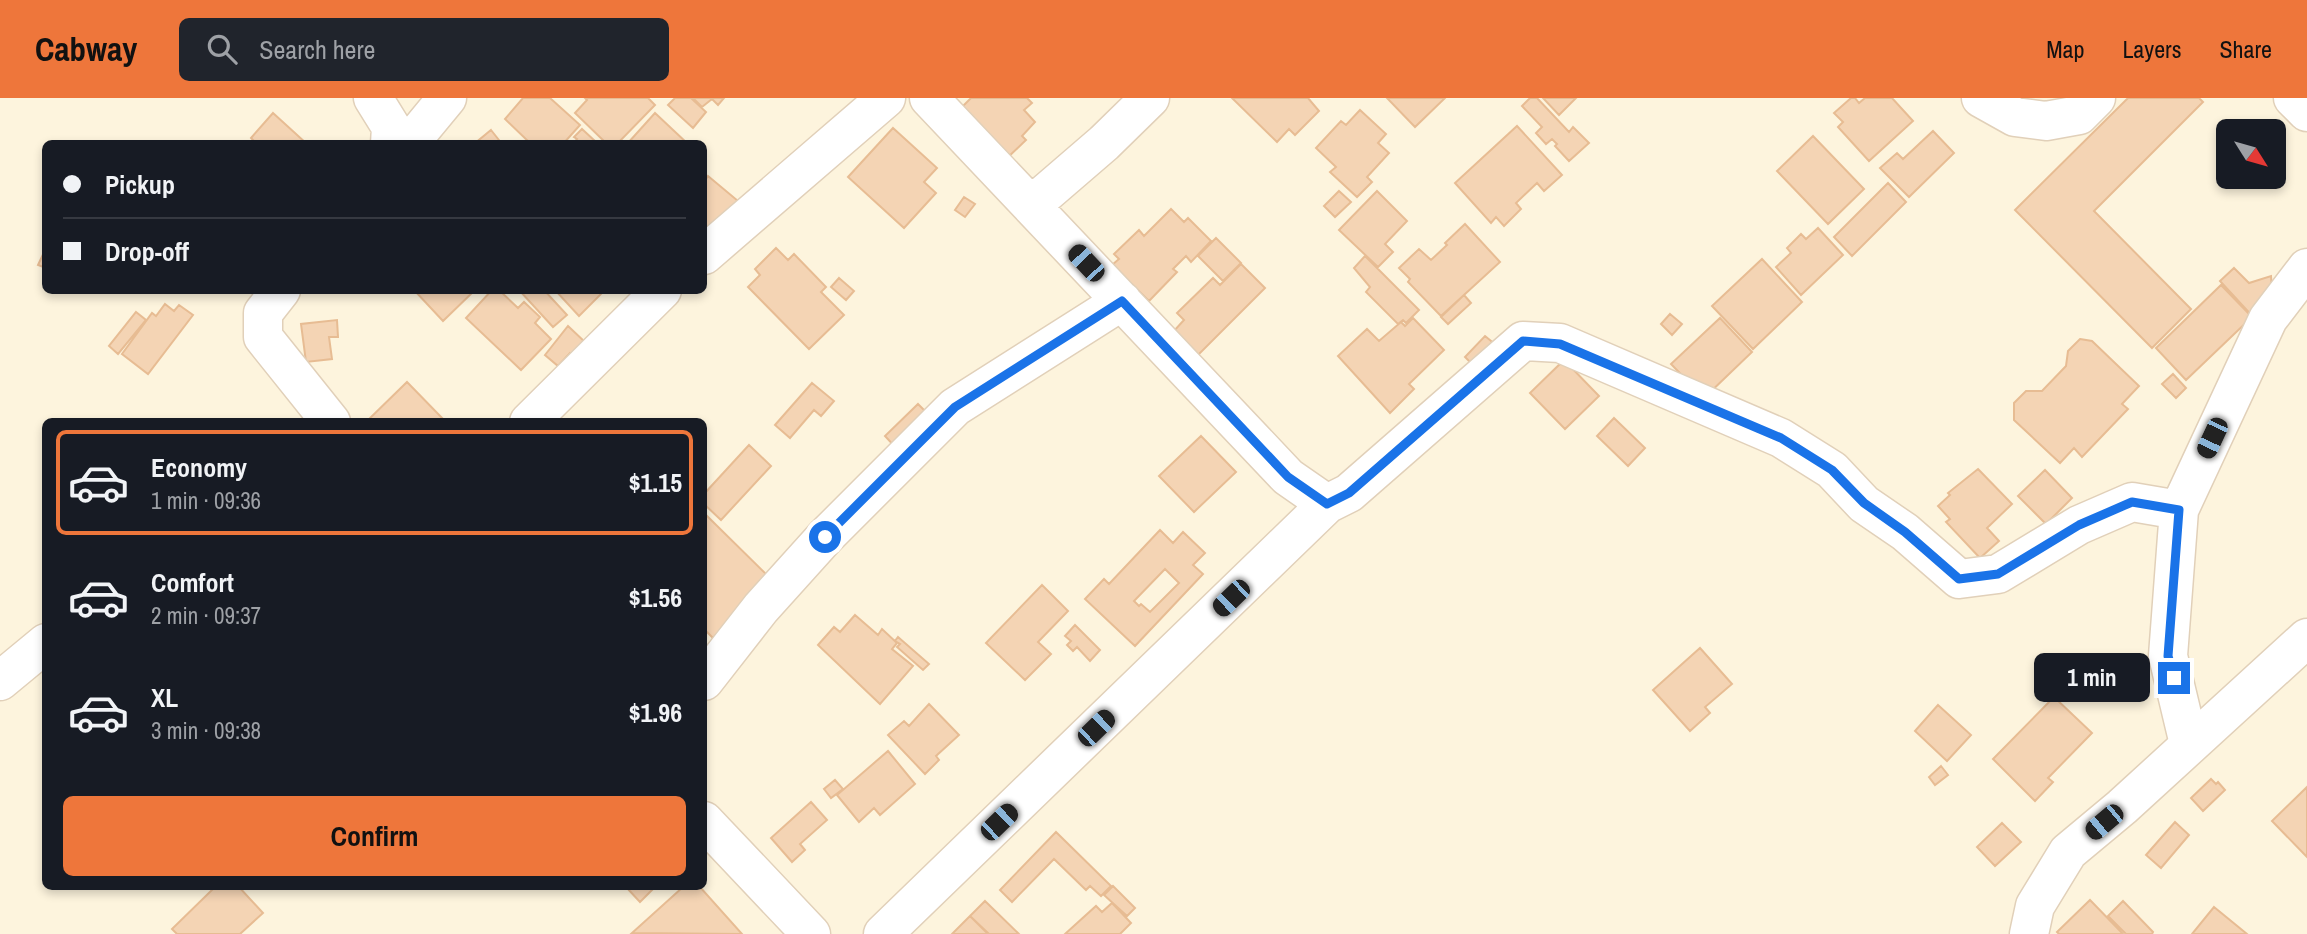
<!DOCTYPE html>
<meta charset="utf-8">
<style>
:root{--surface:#171b24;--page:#20242c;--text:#f1f3f6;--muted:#9ea1a6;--line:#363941;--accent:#ee763b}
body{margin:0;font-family:"Archivo Narrow",sans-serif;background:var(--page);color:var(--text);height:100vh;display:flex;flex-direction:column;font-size:26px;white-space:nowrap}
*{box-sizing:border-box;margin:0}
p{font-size:23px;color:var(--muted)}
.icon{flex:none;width:38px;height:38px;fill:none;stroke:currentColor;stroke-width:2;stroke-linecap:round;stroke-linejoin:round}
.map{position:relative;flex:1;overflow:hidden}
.panel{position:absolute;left:42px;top:320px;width:665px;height:472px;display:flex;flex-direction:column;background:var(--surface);border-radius:10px;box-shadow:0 4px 10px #0003}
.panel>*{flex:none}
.banner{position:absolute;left:42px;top:42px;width:665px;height:154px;border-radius:10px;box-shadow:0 4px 10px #0003;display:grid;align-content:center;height:154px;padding:0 21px;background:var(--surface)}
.needle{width:46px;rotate:127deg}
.tools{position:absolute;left:2216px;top:21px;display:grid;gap:14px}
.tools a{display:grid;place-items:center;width:70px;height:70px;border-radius:10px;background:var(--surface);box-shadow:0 4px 10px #0003;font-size:35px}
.end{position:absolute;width:32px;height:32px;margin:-16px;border:9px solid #1a73e8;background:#fff;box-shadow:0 0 0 4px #fff}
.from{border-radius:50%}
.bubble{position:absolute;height:49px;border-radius:10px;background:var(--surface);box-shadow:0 4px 10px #0003;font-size:23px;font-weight:700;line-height:49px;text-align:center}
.car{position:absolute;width:21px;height:42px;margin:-21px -10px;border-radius:9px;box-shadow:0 0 5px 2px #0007;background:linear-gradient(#222 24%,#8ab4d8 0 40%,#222 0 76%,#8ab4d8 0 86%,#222 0)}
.banner b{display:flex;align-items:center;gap:24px;height:66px;font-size:26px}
.banner b+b{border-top:2px solid var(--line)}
.banner i{width:18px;height:18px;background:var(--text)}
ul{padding:12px 0 0;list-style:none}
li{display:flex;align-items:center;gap:21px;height:105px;margin:0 14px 10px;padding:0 7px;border:4px solid transparent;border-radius:10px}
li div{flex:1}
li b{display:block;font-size:26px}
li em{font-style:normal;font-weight:700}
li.on{border-color:var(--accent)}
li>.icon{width:63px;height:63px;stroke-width:1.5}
.primary-button{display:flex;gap:14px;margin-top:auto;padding:14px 21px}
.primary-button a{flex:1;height:80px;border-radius:10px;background:var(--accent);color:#111;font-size:28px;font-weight:700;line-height:80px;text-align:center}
header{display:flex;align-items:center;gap:42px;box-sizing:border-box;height:98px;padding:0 35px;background:var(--accent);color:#111}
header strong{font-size:33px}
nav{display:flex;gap:38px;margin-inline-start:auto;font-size:24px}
.search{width:490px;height:63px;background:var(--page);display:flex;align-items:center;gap:18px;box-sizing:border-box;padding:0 24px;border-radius:10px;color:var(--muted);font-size:26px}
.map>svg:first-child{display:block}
.building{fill:#f4d4b4;stroke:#e7bc93;stroke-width:2;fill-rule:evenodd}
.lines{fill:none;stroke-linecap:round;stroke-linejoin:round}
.street-casing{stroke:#e1d0b9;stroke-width:41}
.street{stroke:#fff;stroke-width:38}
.route{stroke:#1a73e8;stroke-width:9}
</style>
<header>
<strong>Cabway</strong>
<div class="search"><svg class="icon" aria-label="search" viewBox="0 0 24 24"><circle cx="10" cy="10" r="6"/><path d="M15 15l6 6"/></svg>Search here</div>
<nav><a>Map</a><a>Layers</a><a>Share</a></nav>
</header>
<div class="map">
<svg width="2307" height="836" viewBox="0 0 2307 836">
<rect width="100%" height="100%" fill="#fdf4dd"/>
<path class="building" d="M523,0H550L580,27L563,46H531L505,21Z
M585,0H648L655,7L617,46H607L575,15L587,2Z
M675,0H691L706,14L693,30L668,7Z
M693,0H724L718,7L712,1L702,9Z
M971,0H1027L1032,5L1024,12L1035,24L1022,38L1026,42L1005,62L958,13Z
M1232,0H1308L1319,13L1295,37L1289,31L1277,44Z
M1387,0H1445L1415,29Z
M1530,0H1537L1569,34L1573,29L1589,45L1569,63L1555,48L1557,46L1552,41L1546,46L1536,35L1542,29L1522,8Z
M1543,0H1576L1559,17Z
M1851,0H1855L1859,5L1865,0H1892L1913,23L1869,63L1838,29L1843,24L1834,15Z
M2128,0H2199L2203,4L2094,113L2191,211L2152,250L2015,112Z
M1360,12L1386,36L1378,45L1389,55L1367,79L1372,84L1357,99L1330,74L1336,69L1316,50L1341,23L1346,27Z
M273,15L307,46H257L251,40Z
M655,15L688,46H627Z
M1517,28L1562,77L1544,93L1537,85L1516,105L1521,111L1504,128L1496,119L1491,125L1455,85Z
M893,30L937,70L924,84L936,95L904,130L848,79Z
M582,31L596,44L595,46H573L577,41L574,39Z
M491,32L502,46H474Z
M1933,33L1954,55L1909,99L1880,70L1897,55L1903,61Z
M1813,38L1864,91L1828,126L1777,73Z
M708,78L738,103L704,138V84Z
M1888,85L1906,104L1852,158L1834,139Z
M1339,93L1351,104L1335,119L1324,108Z
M1377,93L1407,123L1385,146L1393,154L1378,169L1339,132Z
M964,99L975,106L965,119L955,112Z
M1171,111L1184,124L1188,120L1211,143L1191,164L1186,158L1173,171L1177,174L1149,203L1112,167L1119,161L1114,156L1139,132L1144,138Z
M1465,126L1500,164L1441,218L1408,184L1410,181L1399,170L1419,151L1431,162L1447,147L1445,145Z
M1818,130L1843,157L1801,197L1776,169L1791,155L1787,150L1801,136L1806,141Z
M1216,140L1241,165L1223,183L1198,158Z
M46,150V170L38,167Z
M776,150L788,162L794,156L826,189L821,194L844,217L809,251L748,189L760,177L755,171Z
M1365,158L1419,212L1406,225L1403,222L1398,226L1366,194L1370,189L1354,170Z
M1762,161L1802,204L1753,251L1712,208Z
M1241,166L1265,190L1187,268L1173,234L1184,222L1177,215L1213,180L1220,187Z
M2234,170L2249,185L2271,178L2273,207L2255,221L2220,183Z
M839,180L854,193L846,202L831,189Z
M2221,187L2252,219L2186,282L2156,250Z
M414,192H475L443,223Z
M492,192H499L518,210L524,204L540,219L535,225L551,241L521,272L466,220Z
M519,192H544L567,217L553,229Z
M555,192H598L601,196L579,218Z
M1464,197L1471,205L1448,226L1441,219Z
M165,206L174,213L179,207L193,217L148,276L122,256L152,215L156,218Z
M136,214L146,222L118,256L109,248Z
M1670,216L1682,226L1672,237L1661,226Z
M1413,220L1444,252L1409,286L1414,291L1390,315L1338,258L1367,231L1379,243L1401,224L1405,228Z
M1720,220L1752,254L1704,300L1671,266Z
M337,222L338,239H329L332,261L306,264L301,226Z
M568,228L586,245L574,258L570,255L558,268L545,257Z
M1485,238L1496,247L1475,269L1465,259Z
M2080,241L2092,243L2139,288L2122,306L2128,311L2082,359L2074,350L2060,365L2014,322V305L2026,293H2042L2066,268L2068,253Z
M1564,262L1599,298L1565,331L1530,295Z
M2173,276L2186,290L2176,300L2162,286Z
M407,284L446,324H366Z
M812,285L834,303L821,318L814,312L790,340L775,327Z
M918,306L930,318L897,351L885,338Z
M1614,320L1645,350L1628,368L1597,338Z
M1201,338L1236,374L1194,414L1159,378Z
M749,347L771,368L721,422L704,406V396Z
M1978,371L2012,406L1987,430L1999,443L1980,460L1946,424L1950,421L1938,408L1950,397L1948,395Z
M2045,372L2072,400L2046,426L2018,398Z
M704,415L771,481L713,540L704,531Z
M1160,432L1173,445L1183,434L1205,455L1193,467L1203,476L1135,548L1085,501L1104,481L1109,486ZM1165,471L1179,485L1150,514L1141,506L1139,508L1134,503Z
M1042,487L1068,513L1038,544L1051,556L1025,582L986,545Z
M855,517L878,537L882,531L897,545L892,551L913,568L880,606L818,547L834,529L840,534Z
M1075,527L1100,552L1090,563L1077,549L1073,553L1067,547L1071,543L1065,538Z
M898,539L929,566L923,572L897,549L900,546L895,543Z
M1700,550L1732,586L1705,609L1710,615L1690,633L1653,592Z
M2054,599L2092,635L2048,680L2053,684L2035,703L1993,661Z
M929,606L959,637L936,658L939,662L925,676L888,637L904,623L909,628Z
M1938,607L1971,637L1947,663L1915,633Z
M888,653L915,686L880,717L874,710L859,724L837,697Z
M1941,668L1948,677L1935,687L1929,679Z
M2211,681L2216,686L2218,684L2225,692L2203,713L2191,700Z
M835,682L843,691L831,700L824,691Z
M2307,689V759L2272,723Z
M811,704L827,722L800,746L805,752L792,764L771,740Z
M2175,724L2189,737L2161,770L2146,757Z
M2002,725L2021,744L1995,768L1977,749Z
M1056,734L1111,788L1101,798L1090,788L1086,792L1054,761L1012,804L1000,792Z
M1113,788L1135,810L1127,818L1104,797Z
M215,789H239L263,815L240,836H177L172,831Z
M626,789H655L640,804Z
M683,789H700L742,836L632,835Z
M2090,802L2123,836H2059L2057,834Z
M985,803L1019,836H989L970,818Z
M2123,803L2153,834L2152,836H2126L2108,818Z
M1112,805L1131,825L1120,836H1065L1096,808L1102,814Z
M2214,809L2247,836H2192Z
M970,818L988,836H952Z"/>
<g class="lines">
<defs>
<path id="street" d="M373,0L391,29L390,46
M929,0L1288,379L1327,406L1349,395L1523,243L1560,245L1781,340L1832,372L1864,406L1905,434L1959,481L1998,476L2079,427L2132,404L2179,412
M1981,0L2015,19L2046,23L2079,17L2096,0
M2293,0L2307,14
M409,46L447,0
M1032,107L1104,45L1150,0
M704,157L886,0
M281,192L263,215V239L331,324
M529,324L662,192
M0,583L46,545
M704,583L761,510L825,439L955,309L1122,203
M2189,646L2168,558L2179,412L2268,221L2307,170
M704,723L811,836
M883,836L1327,406
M2029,836L2035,808L2068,754L2122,709L2307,540"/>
</defs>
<use href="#street" class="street-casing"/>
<use href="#street" class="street"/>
</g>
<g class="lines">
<path class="route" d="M825,439L955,309L1122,203L1288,379L1327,406L1349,395L1523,243L1560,246L1781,340L1832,372L1864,405L1905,434L1959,481L1998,476L2079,427L2132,404L2179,412L2168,558L2174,580"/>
</g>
</svg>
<div class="tools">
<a><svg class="needle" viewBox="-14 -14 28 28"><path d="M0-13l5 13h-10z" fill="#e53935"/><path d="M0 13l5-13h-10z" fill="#9ea1a6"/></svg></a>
</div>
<i class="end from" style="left:825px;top:439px"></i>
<i class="end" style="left:2174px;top:580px"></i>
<div class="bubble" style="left:2034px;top:555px;width:116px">1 min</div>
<i class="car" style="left:1086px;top:165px;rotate:317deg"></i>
<i class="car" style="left:2212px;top:340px;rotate:205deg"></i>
<i class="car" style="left:1231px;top:500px;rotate:226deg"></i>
<i class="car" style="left:1096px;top:630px;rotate:46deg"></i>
<i class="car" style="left:999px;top:724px;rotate:46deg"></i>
<i class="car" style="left:2104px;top:724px;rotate:230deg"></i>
<div class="banner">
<b><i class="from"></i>Pickup</b>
<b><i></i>Drop-off</b>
</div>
<section class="panel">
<ul>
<li class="on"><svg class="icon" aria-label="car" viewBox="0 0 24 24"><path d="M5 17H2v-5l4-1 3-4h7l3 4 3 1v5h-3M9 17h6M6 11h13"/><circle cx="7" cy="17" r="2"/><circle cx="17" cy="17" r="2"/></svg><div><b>Economy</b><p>1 min · 09:36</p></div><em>$1.15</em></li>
<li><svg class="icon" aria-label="car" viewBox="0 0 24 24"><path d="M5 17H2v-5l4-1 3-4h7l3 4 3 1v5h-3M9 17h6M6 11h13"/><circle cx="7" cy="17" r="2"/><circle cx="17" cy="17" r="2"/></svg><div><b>Comfort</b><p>2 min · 09:37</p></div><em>$1.56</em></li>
<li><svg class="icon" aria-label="car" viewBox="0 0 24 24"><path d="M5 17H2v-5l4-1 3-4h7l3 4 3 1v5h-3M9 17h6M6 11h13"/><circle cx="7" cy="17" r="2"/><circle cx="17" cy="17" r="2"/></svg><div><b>XL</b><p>3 min · 09:38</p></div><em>$1.96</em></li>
</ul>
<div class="primary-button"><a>Confirm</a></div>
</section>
</div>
